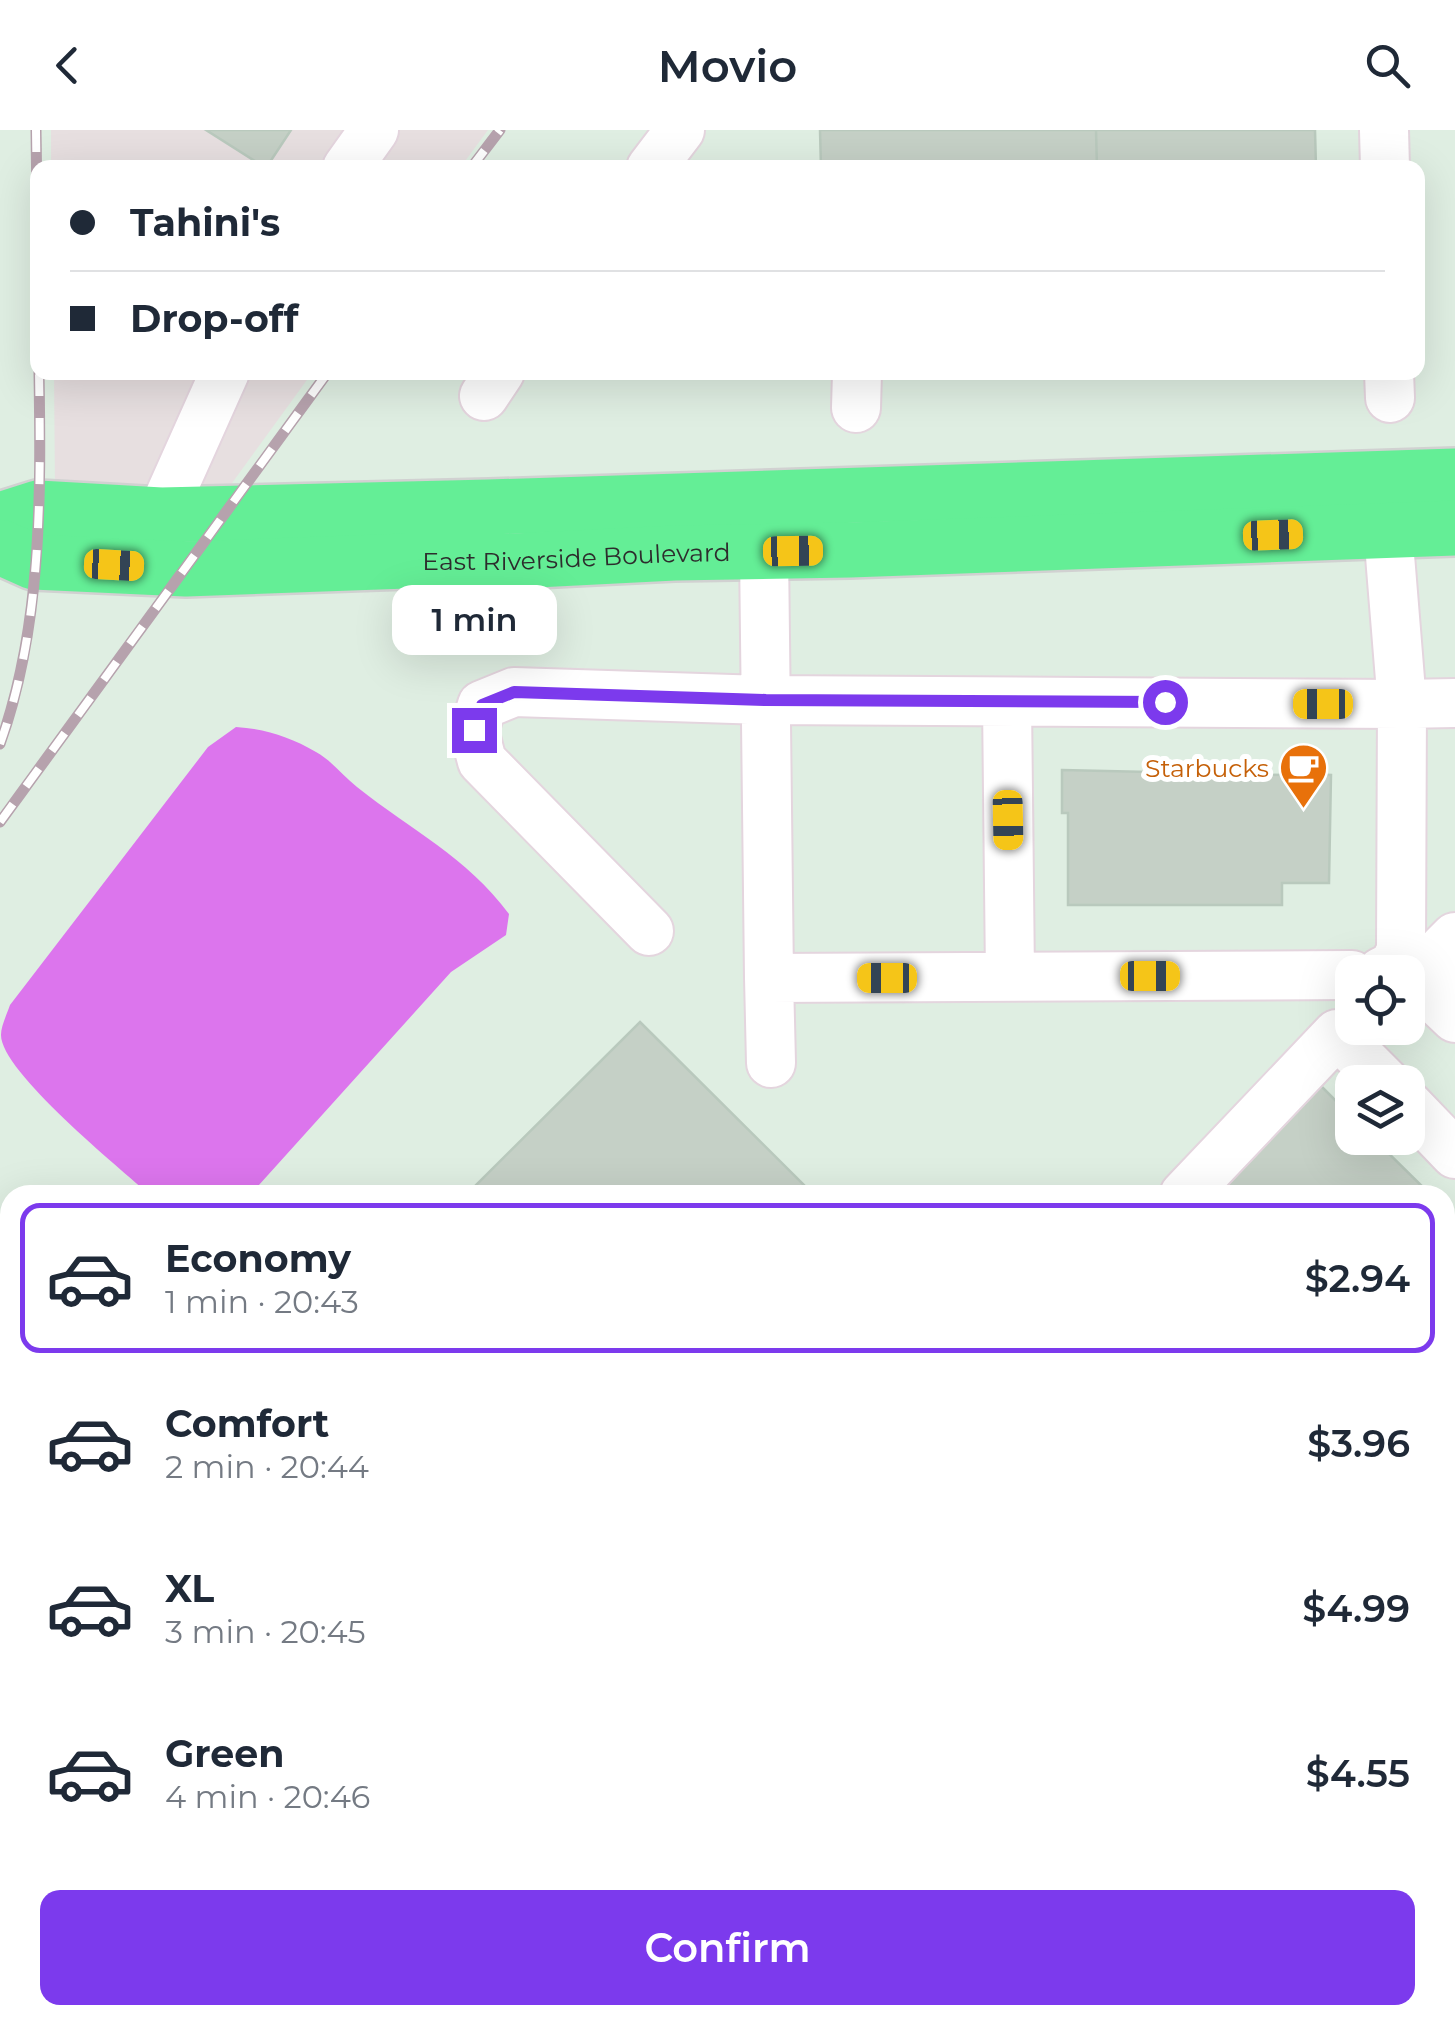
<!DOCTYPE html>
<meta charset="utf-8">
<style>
:root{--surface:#fff;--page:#f2f2f3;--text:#1f2937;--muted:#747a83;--line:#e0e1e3;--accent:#7c3aed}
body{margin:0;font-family:Montserrat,sans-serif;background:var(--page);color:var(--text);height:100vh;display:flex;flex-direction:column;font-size:38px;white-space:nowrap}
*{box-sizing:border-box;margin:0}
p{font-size:32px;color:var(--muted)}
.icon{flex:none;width:55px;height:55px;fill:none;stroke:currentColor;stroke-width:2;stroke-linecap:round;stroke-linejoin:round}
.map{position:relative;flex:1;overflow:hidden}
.details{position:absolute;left:0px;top:1055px;width:1455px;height:840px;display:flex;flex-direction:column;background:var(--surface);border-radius:30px 30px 0 0;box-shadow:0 10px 40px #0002}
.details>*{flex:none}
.guide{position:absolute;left:30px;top:30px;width:1395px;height:220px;border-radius:20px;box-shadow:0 10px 40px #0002;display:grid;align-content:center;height:220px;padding:0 40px;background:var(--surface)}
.controls{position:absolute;left:1335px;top:825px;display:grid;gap:20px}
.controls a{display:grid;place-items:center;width:90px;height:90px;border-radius:20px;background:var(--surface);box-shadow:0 10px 40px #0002;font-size:50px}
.end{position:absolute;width:45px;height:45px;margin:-22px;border:12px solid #7c3aed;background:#fff;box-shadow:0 0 0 5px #fff}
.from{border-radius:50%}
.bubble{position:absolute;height:70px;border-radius:20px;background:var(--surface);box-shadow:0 10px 40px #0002;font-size:32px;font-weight:600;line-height:70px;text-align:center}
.car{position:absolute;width:30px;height:60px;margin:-30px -15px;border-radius:12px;box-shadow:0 0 8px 2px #0007;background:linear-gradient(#f5c518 24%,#345 0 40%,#f5c518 0 76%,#345 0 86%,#f5c518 0)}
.guide b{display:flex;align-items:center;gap:35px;height:95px;font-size:38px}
.guide b+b{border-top:2px solid var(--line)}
.guide i{width:25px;height:25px;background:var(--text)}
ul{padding:18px 0 0;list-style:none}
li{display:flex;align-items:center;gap:30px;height:150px;margin:0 20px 15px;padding:0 20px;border:5px solid transparent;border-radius:20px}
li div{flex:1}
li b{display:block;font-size:38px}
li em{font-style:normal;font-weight:600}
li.selected{border-color:var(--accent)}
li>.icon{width:90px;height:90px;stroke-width:1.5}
.primary-button{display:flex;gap:20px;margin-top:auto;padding:20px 40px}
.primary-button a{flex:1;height:115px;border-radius:20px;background:var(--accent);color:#fff;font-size:40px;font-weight:600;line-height:115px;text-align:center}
header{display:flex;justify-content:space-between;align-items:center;height:130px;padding:0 40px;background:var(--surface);font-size:45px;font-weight:600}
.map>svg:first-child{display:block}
.industrial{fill:#e7dfe0}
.water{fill:#dc75ed}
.building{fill:#c5d0c6;stroke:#b9c9bd;stroke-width:2.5}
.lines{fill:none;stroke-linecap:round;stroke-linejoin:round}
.minor-casing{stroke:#e4d5de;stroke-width:52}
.major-casing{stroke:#d1d1d1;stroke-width:60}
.minor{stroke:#fff;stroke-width:48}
.major{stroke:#64ee96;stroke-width:55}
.rail-casing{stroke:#b6a2ad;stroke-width:11}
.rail{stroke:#fff;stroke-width:8;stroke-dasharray:22;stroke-linecap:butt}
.route{stroke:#7c3aed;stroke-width:12}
.labels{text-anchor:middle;stroke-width:10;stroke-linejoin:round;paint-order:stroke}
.street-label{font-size:25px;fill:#2d2d2d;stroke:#fff}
.food-label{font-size:25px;fill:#c56008;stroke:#fff;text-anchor:end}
</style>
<header><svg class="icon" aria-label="back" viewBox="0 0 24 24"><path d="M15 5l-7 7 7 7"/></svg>Movio<svg class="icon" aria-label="search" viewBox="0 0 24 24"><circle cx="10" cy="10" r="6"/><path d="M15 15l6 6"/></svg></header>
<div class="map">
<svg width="1455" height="1895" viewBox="0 0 1455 1895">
<rect width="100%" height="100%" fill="#dfeee2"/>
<path class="industrial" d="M51,0H488L460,38L51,37Z
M54,243H312L227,360L55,361Z"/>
<path class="water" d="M236,597C266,599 290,607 316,622C331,630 343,646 357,657C412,701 466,726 509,784L506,805L451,842L250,1065H150C120,1038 1,942 1,905C1,896 7,884 10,875L208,617Z"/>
<path class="building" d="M206,0H291L266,38Z
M820,0H1096L1097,38H821Z
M1096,0H1315L1316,38H1097Z
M1062,640L1286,645V649L1310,647V644L1331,645L1329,753H1282V775H1068V683H1062Z
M640,892L814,1065H466Z
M1315,950L1352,987V1008H1373L1431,1065H1200Z
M719,1885H905L915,1895H783L780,1892L777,1895H728Z"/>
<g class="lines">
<defs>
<path id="minor" d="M1384,0L1385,38
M347,38L374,0
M651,38L680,0
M1389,242L1390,268
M484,266L500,242
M856,278L857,242
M161,385L225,242
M1388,401L1402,574L1455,573
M764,421L769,848
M1007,572L1010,847
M649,801L482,631L474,601L482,575L514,562L766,570L1402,574L1401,821L1393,836L1381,842
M1455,807L1444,818L1432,866L1455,888
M771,933L769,848L1352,845
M1408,975L1455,1024
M1184,1065L1337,904L1385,952
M1445,1152L1455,1142
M1445,1289L1455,1279
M1445,1577L1455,1595
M1445,1692L1455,1681
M1445,1822L1455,1823
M1166,1895L1175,1885
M1263,1895L1272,1885
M1367,1895L1376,1885"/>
<g id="major">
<path d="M0,390L38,378L161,385L489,377L1455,346"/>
<path id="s1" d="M0,417L34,432L186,439L406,431H516L674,423L850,420L1455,398"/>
</g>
</defs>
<use href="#minor" class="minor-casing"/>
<use href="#major" class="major-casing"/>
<use href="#minor" class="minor"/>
<use href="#major" class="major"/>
<defs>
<path id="rail" d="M36,0L38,145
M471,38L500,0
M0,614C42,497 41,366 39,242
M0,692L328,242"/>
</defs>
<use href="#rail" class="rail-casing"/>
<use href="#rail" class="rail"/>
</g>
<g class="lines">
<path class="route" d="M474,600L482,575L514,562L766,570L1165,572"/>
</g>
<defs>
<symbol id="cafe-pin" viewBox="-11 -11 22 30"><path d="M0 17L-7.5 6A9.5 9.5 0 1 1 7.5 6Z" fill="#e8710a" stroke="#fff"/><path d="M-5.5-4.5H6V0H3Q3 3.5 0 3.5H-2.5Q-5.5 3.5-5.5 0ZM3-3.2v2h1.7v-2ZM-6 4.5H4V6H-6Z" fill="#fff"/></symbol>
</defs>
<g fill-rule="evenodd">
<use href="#cafe-pin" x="1276" y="610" width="55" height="75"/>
</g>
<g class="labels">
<g class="street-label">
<text dy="9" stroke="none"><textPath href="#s1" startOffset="580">East Riverside Boulevard</textPath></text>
</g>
<g class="food-label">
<text x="1269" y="647">Starbucks</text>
</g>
</g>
</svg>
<div class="controls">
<a><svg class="icon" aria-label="locate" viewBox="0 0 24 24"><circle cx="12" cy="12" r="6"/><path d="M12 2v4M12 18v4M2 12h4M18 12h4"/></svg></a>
<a><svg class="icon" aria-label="layers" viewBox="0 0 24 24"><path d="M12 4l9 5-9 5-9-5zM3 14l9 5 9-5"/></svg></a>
</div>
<i class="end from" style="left:1165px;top:572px"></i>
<i class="end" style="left:474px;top:600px"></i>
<div class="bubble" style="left:392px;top:455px;width:165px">1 min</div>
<i class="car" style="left:1273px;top:405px;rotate:88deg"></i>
<i class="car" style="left:793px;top:421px;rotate:89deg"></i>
<i class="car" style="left:114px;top:435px;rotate:93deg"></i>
<i class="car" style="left:1323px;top:574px;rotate:270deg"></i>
<i class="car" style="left:1008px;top:690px;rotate:179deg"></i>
<i class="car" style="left:1150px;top:846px;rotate:90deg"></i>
<i class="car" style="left:887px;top:848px;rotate:270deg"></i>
<div class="guide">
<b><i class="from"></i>Tahini's</b>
<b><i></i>Drop-off</b>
</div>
<section class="details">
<ul>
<li class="selected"><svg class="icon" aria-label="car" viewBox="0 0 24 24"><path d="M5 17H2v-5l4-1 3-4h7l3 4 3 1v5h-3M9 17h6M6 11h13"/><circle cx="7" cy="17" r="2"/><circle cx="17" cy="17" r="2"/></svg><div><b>Economy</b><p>1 min · 20:43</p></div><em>$2.94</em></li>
<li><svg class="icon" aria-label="car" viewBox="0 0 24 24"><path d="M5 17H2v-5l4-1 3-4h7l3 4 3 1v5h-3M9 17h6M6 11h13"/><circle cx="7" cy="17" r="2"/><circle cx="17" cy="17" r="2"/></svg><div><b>Comfort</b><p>2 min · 20:44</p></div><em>$3.96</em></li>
<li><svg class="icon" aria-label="car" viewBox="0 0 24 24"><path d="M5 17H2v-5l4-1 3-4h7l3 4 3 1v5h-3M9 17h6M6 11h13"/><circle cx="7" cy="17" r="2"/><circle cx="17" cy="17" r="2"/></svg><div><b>XL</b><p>3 min · 20:45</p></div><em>$4.99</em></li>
<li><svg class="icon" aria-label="car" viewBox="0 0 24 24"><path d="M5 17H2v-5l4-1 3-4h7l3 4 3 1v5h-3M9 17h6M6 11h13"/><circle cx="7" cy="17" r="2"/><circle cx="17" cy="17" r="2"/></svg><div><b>Green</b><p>4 min · 20:46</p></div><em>$4.55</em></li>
</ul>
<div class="primary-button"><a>Confirm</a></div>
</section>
</div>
